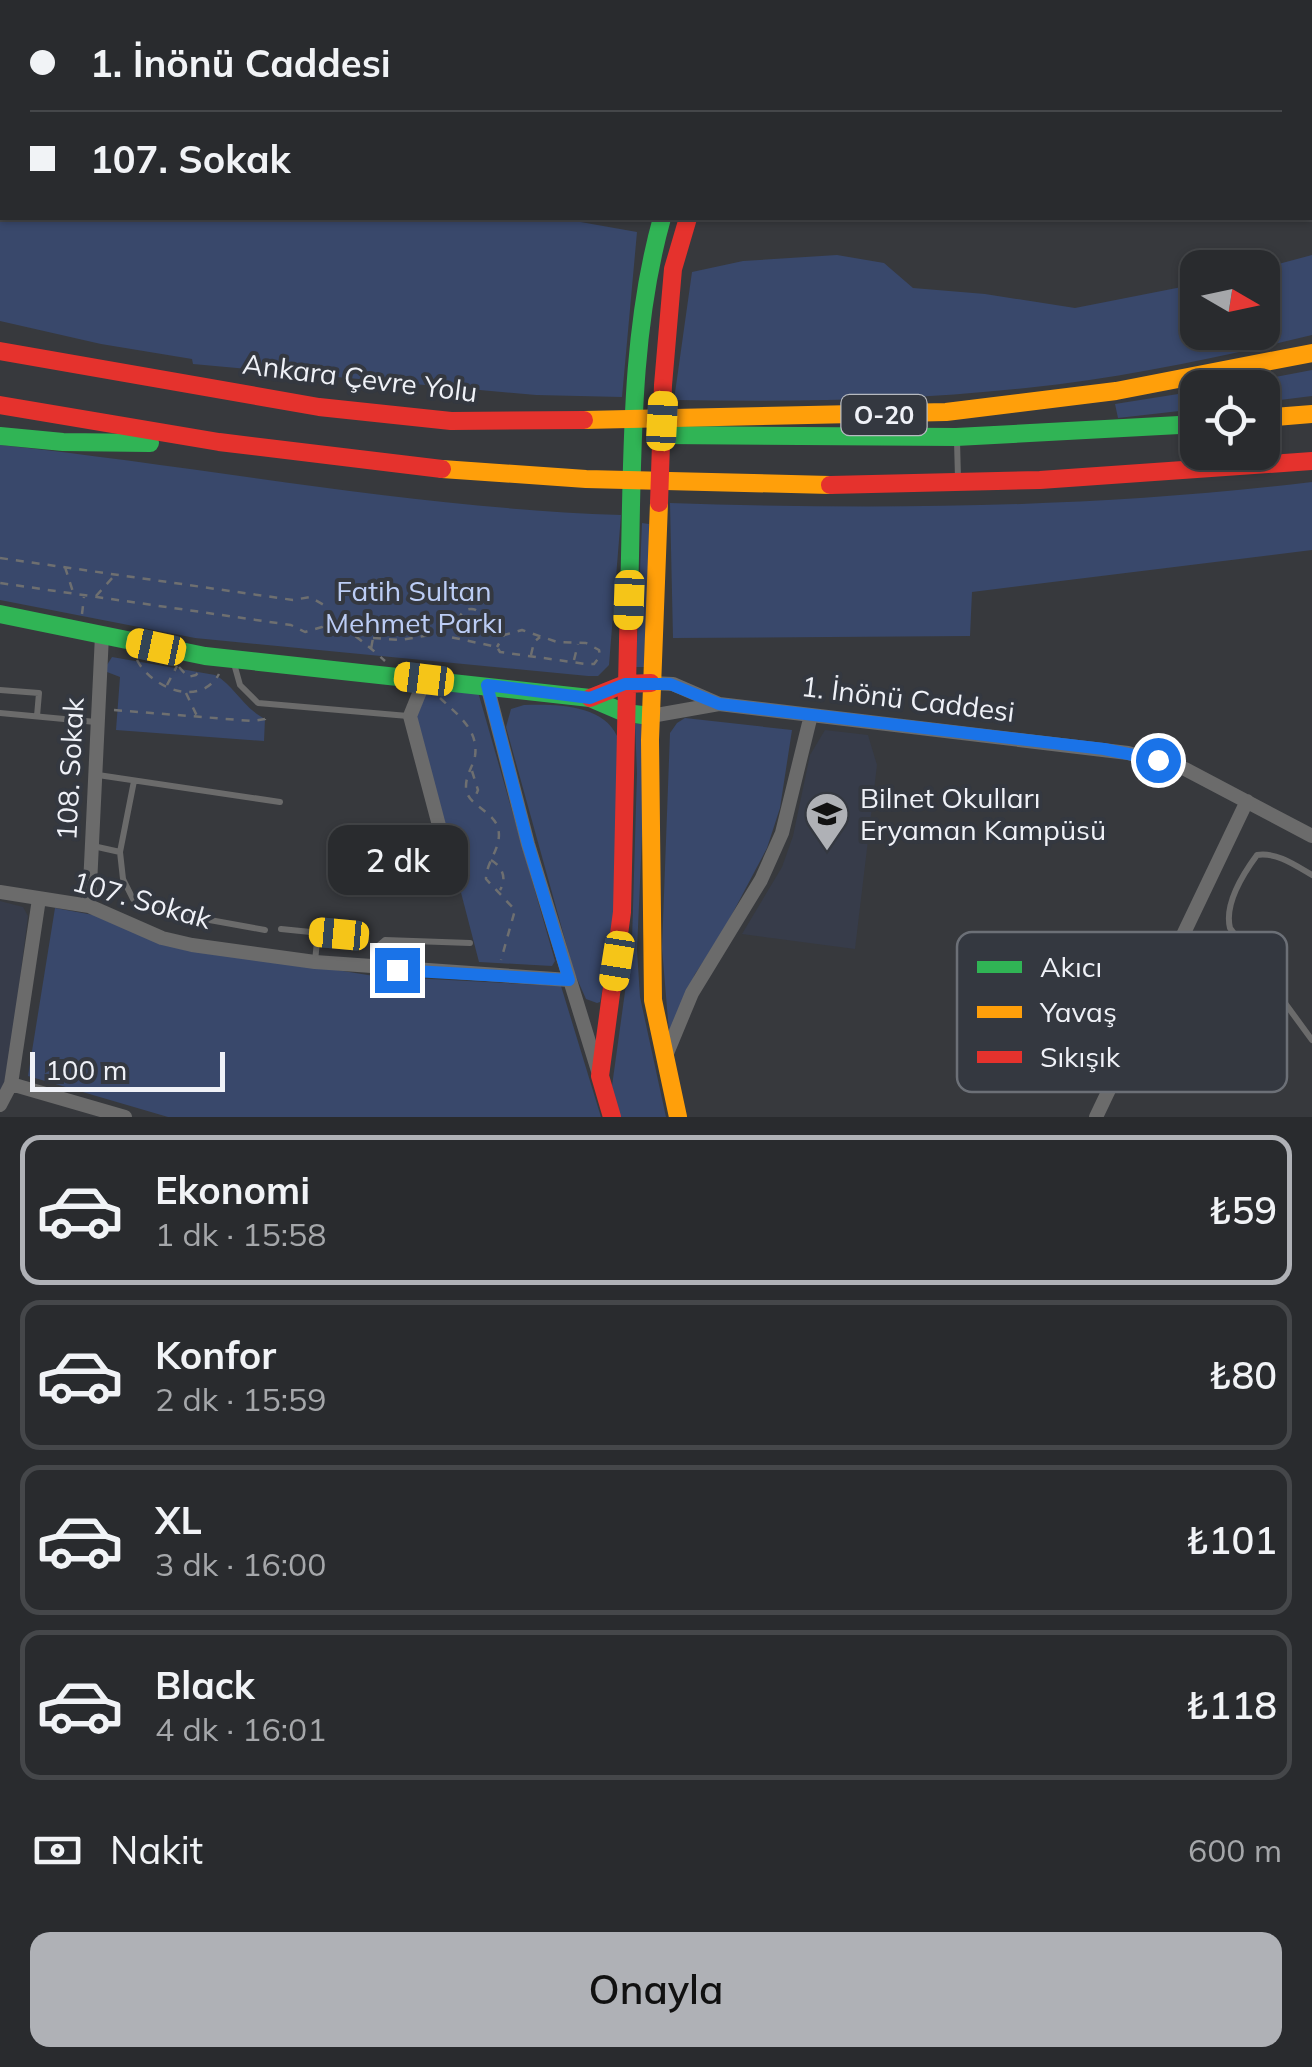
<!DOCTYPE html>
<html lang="tr">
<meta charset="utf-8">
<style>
:root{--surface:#292b2e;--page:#35373a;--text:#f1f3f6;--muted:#a5a7aa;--line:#45474a;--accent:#afb1b6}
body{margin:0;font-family:Mulish,sans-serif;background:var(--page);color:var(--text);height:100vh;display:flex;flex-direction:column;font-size:38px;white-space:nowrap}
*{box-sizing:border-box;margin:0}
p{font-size:32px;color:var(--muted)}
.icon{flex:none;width:55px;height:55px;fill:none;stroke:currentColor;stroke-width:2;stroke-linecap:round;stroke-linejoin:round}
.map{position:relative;height:1117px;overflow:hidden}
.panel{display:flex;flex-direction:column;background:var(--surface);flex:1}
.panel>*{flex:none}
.top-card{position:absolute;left:0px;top:0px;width:1312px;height:220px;box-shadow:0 2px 8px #0004,0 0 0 2px var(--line);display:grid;align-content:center;height:220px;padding:0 30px;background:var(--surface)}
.needle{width:65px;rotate:99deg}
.tools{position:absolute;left:1180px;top:250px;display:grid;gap:20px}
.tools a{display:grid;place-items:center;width:100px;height:100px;border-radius:20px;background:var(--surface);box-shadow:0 2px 8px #0004,0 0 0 2px var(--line);font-size:50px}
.scale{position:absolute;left:30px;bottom:25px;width:195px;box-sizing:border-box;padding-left:10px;border:5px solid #eff1f7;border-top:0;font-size:28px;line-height:35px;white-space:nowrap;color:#eff1f7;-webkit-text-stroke:8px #343840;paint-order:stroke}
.end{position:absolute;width:45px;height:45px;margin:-22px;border:12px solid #1a73e8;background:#fff;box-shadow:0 0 0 5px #fff}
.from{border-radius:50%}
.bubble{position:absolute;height:70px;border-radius:20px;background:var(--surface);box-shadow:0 2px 8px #0004,0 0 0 2px var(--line);font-size:32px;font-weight:600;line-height:70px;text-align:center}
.car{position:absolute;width:30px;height:60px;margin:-30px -15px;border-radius:12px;box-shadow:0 0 8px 2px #0007;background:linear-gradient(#f5c518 24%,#345 0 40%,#f5c518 0 76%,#345 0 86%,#f5c518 0)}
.top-card b{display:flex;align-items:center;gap:35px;height:95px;font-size:38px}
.top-card b+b{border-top:2px solid var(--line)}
.top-card i{width:25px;height:25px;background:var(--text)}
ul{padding:18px 0 0;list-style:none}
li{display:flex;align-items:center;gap:30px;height:150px;margin:0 20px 15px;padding:0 10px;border:5px solid var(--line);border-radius:20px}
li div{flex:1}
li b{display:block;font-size:38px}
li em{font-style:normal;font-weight:600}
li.selected{border-color:var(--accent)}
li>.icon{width:90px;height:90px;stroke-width:1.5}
.pay{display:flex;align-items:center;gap:25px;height:110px;padding:0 30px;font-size:38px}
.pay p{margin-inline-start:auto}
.action{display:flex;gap:20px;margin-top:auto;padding:20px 30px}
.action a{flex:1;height:115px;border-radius:20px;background:var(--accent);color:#111;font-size:40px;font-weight:600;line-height:115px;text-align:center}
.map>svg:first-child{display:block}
.built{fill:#373c4a}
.green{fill:#39486b}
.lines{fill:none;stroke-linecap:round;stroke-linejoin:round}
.path{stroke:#6e6f70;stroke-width:2.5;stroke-dasharray:8 8;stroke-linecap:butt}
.lane{stroke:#6b6b6b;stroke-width:6}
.street{stroke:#6b6b6b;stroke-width:14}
.fast{stroke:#30b455;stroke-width:18}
.slow{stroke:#ff9f0a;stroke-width:18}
.jam{stroke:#e5322d;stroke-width:18}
.route{stroke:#1a73e8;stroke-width:12}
.labels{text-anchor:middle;stroke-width:8;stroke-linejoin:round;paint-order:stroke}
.shield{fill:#343840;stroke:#b7bac0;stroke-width:2.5}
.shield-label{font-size:25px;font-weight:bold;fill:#eff1f7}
.street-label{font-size:28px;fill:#eff1f7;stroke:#343840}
.park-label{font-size:28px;fill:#bccdf5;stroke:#343840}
.poi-label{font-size:28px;fill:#eff1f7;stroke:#343840;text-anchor:start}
.key{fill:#343840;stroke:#6c7077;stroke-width:2.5}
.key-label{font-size:28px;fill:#eff1f7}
</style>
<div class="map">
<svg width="1312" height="1117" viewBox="0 0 1312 1117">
<rect width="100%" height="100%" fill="#37393d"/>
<path class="built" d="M825,730L868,735L877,765L855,949L742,934L782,867L793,836L810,755Z
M0,901L23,907L28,916L7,1080L0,1095Z"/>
<path class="green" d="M108,0H284L286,2H108Z
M0,104L2,218H558L637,232L622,397L536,395L193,364L192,359L101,344L0,321Z
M837,255L884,263L913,288L985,294L1075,308L1197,284L1198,332H1262L1263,268L1312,255V335C1218,358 1122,378 1026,388C909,401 792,402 674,400L692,272L743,261Z
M1312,370V396L1263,402L1262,388L1223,387Z
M1197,391V409L1118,418L1115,404Z
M0,445C207,467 412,508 621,515L609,665L598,676H588L195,638L0,600Z
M1312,482V550L972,592L970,636L673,638L670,503C883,510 1099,508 1312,482Z
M642,523L649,524L648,667H636Z
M112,657L215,675C235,686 241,706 265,719L264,741L116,730L120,677L107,672V665Z
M430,688L478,692L555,961L552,966L479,962L414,711Z
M524,705C554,704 603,704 617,736L616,922L600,1002L597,1003L586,999L574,972L506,727L511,709Z
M685,718L792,730L780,808L767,848L720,937L695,974L669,1032L662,948L670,733L677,723Z
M647,723L637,950L640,997L666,1117H619L612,1086L632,941L637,773L635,724Z
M55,908L110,918L162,942L374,976L561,986L601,1117H168L28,1076Z"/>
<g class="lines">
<path class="path" d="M0,558L293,600L310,597L324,605L327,616L322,627L305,632L291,625L0,583
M65,567L73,592
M96,596L114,576
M459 621a12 12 0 1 1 24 0a12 12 0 1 1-24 0Z
M82,614L84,597
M328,620C347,628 370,647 385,661
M345,627L373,638L371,649
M373,638L401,640L436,634L497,647L500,652L586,664H594L600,656L599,650L586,643L557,642L522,630L504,635L497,647
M531,655L534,642L540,637
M137,660C151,687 199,709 219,674
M574,660L578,644
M179,667L188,677L196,675L199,671
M167,685L177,666
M186,693L197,716
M440,698C457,714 479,730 475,756C473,766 466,775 466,786C465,805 493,810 498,828C503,847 486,861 486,879L515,910L501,960
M114,710L252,721L265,719L267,714
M472,771L478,790L474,800
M491,860C503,867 507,879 500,890"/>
<path class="lane" d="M957,441L958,478
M233,660L240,685L258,703L408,716
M0,690L39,693L37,716
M0,713L96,722
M98,775L280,802
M134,781L120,852L123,879L133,899L160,911L265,930
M93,846L120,852
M1312,875C1295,865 1277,852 1257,855C1243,874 1224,904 1230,928L1312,1040
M281,929L360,937
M315,961L318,932
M374,967L377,947L385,940L470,943"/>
<path class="street" d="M86,0V2
M302,0L304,2
M326,2L329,0
M631,2L633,0
M1129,2L1130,0
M0,94L2,95
M1310,152L1312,151
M425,679L410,716L441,833
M487,685L528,844L598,1071
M719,704L1128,753L1185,769L1312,836
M651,716L719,704L673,684L651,683
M0,892L89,906L162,938L192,945L315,962L569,980
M89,906L102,635
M665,1058L692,993L761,880L782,833L811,715
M11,1084L125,1117
M0,1105L11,1084L39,899
M1096,1117L1247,801"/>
<path class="fast" d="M663,435L956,437L1198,424
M0,436L63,442L150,443
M629,596C633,471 628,339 662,218
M0,614L205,656L590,698L625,713L651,716"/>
<path class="slow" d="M865,2L867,0
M1262,418L1312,414
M584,420L946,412L1116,391L1312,353
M442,469L586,479L830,485
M659,503L650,740L653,1000L678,1117"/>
<path class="jam" d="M897,2L900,0
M0,351L319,407L451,421L584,420
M0,405L219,442L442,469
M830,485L1040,480L1312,461
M659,503L663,385L673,269L688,218
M590,698L625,684L651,683
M612,1117L600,1076L622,912L629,596"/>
</g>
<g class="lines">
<path class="route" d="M397,970L569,980L528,844L487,685L590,698L625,684H670L719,704L1104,749L1158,760"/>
</g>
<defs>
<symbol id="school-pin" viewBox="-11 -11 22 30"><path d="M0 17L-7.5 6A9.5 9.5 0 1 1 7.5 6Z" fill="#afb1b6" stroke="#343840"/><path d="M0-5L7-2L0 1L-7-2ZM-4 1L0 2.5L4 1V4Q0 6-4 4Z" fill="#111"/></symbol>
</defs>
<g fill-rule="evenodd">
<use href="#school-pin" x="802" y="789" width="50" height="68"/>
</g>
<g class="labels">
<rect class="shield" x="841.5" y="395" width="85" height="40" rx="8"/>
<g class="shield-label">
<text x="884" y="424">O-20</text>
</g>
<g class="street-label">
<text transform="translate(360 378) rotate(7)" y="10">Ankara Çevre Yolu</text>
<text transform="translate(908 699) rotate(7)" y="10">1. İnönü Caddesi</text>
<text transform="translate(70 769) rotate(-87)" y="10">108. Sokak</text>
<text transform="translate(142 900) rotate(16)" y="10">107. Sokak</text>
</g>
<g class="park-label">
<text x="414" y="601">Fatih Sultan<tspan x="414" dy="32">Mehmet Parkı</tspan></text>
</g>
<g class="poi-label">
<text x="860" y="808">Bilnet Okulları<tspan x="860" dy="32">Eryaman Kampüsü</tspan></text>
</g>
</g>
<rect x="957" y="932" width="330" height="160" rx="15" class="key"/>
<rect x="977" y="961" width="45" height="12" fill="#30b455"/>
<rect x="977" y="1006" width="45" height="12" fill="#ff9f0a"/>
<rect x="977" y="1051" width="45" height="12" fill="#e5322d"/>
<g class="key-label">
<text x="1040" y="977">Akıcı</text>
<text x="1040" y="1022">Yavaş</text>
<text x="1040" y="1067">Sıkışık</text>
</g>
</svg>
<div class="tools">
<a><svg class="needle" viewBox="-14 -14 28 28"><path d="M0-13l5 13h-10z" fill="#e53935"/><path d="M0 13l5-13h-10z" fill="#a5a7aa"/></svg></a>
<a><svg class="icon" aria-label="locate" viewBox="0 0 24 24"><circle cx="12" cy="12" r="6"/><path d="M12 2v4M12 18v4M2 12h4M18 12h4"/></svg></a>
</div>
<div class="scale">100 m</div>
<i class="end from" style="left:1158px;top:760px"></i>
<i class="end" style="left:397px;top:970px"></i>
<div class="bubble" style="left:328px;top:825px;width:140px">2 dk</div>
<i class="car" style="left:662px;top:421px;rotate:3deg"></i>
<i class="car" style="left:629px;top:600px;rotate:182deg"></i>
<i class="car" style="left:156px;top:647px;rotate:282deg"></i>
<i class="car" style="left:424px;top:679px;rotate:277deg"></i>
<i class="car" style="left:339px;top:934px;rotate:275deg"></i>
<i class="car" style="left:617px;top:961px;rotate:189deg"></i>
<div class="top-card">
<b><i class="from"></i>1. İnönü Caddesi</b>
<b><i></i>107. Sokak</b>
</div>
</div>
<section class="panel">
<ul>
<li class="selected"><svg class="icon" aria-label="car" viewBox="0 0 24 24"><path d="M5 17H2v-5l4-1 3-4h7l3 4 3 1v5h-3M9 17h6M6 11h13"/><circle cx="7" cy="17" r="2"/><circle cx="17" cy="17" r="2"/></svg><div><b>Ekonomi</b><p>1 dk · 15:58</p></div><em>₺59</em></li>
<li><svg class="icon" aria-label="car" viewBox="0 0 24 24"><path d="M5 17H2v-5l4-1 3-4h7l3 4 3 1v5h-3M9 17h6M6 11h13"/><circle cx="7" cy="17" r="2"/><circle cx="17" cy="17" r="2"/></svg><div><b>Konfor</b><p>2 dk · 15:59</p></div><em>₺80</em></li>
<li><svg class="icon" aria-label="car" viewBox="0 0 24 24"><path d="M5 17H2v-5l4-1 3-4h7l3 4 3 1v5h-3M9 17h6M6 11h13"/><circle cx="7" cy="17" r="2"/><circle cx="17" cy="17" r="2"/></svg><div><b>XL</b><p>3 dk · 16:00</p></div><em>₺101</em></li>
<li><svg class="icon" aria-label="car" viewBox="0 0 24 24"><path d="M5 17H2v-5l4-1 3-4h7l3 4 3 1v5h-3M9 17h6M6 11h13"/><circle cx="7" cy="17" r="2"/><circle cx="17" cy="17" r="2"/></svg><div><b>Black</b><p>4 dk · 16:01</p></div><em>₺118</em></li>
</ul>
<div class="pay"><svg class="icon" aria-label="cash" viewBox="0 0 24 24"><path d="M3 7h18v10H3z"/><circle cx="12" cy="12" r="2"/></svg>Nakit<p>600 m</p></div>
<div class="action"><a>Onayla</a></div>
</section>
